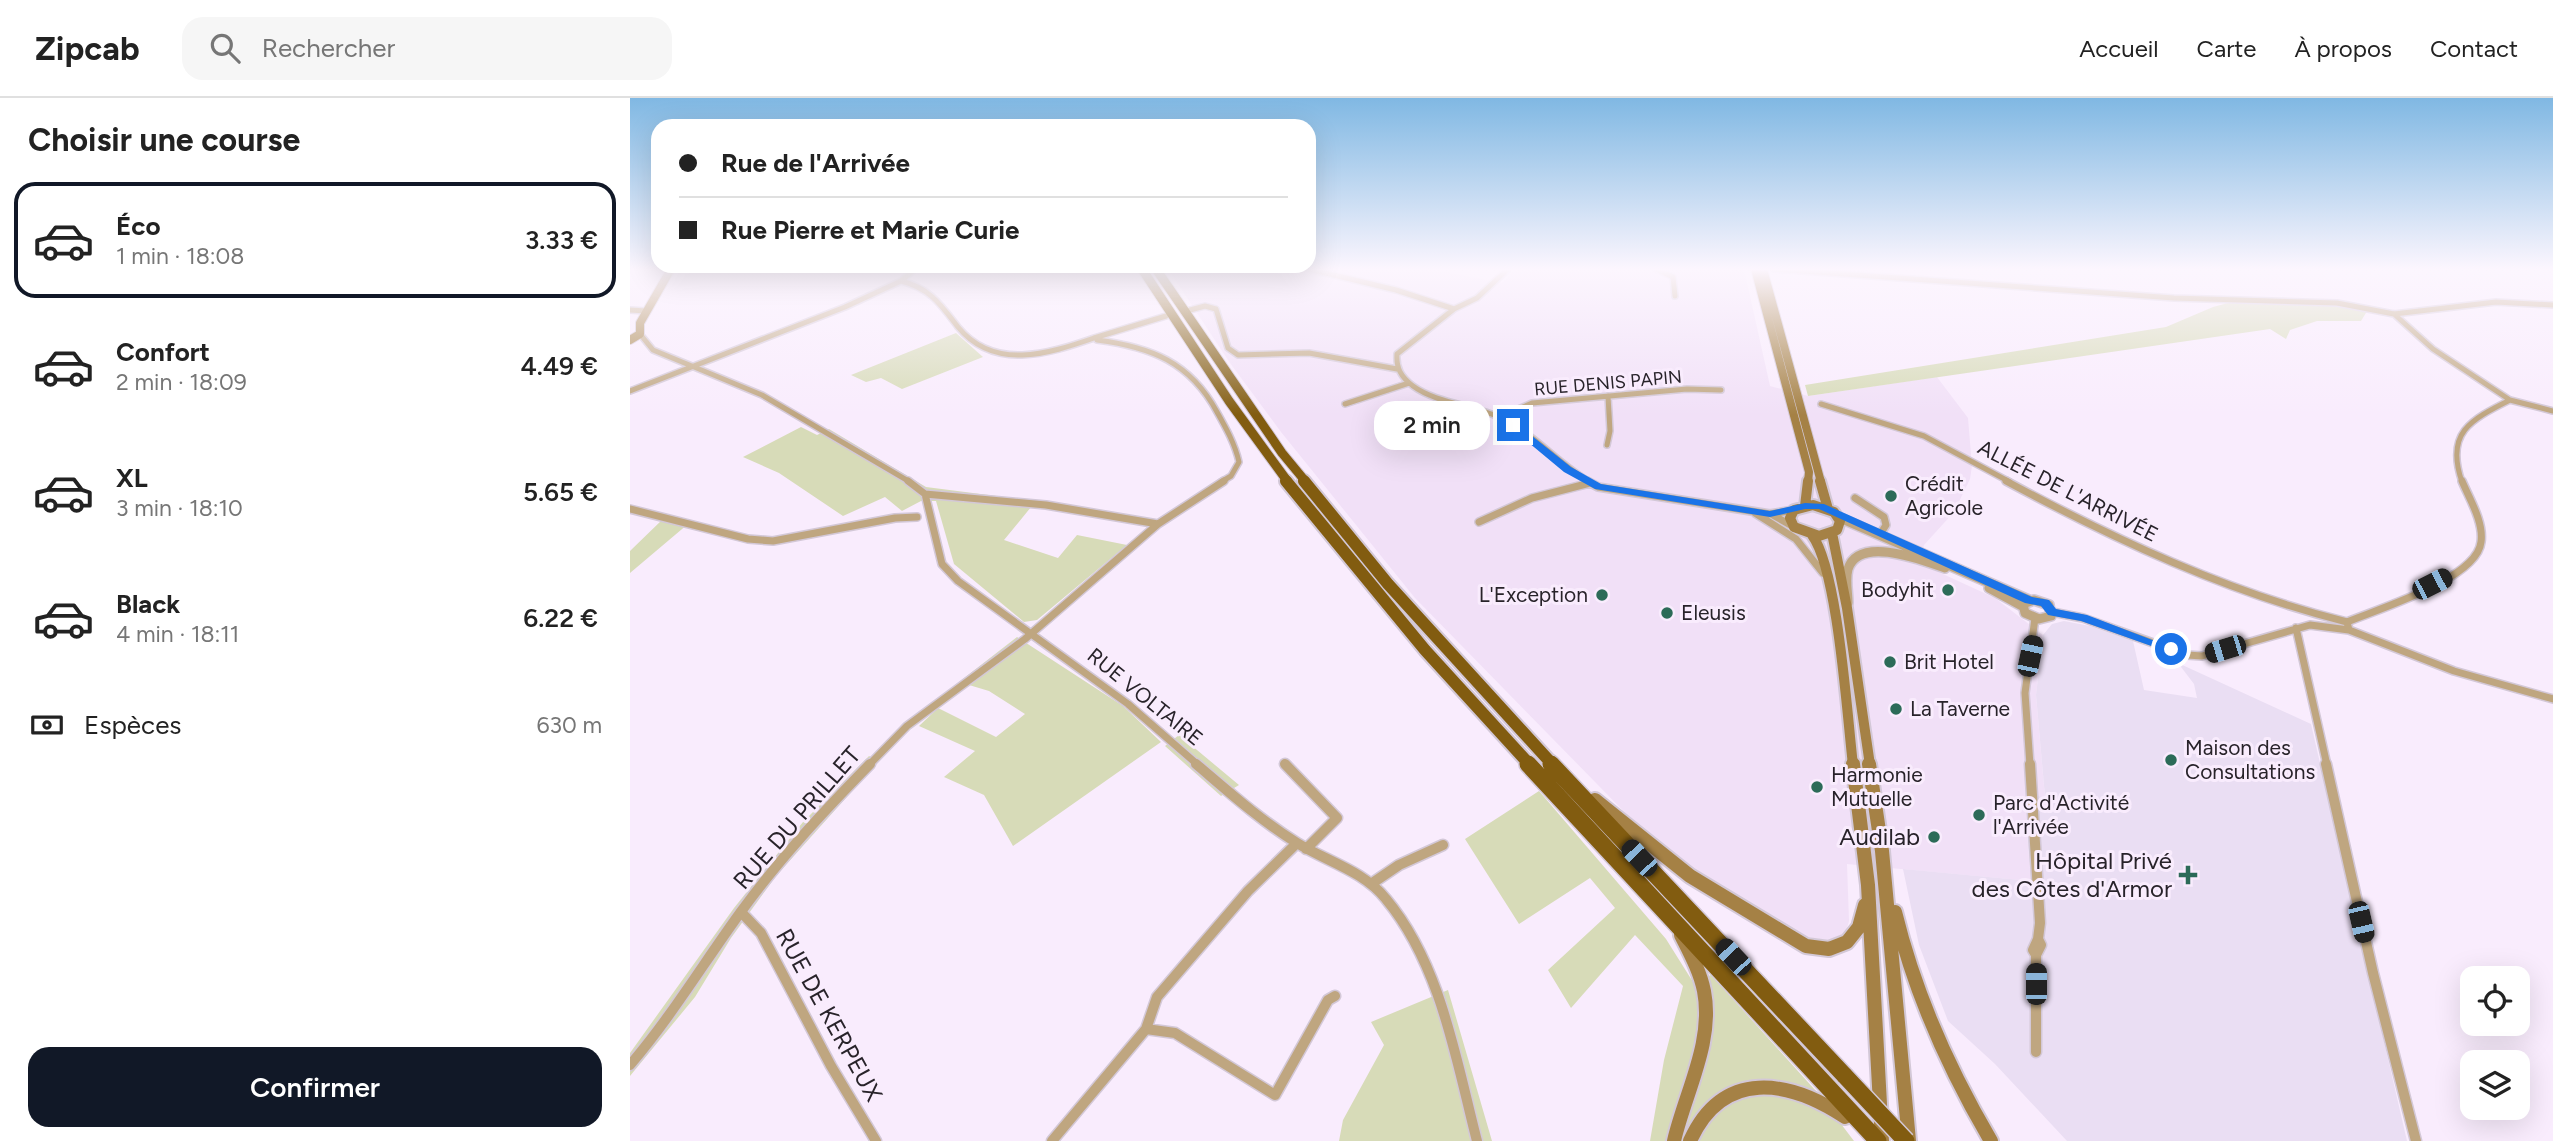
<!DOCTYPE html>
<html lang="fr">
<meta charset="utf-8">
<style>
:root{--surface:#fff;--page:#f6f6f6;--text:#222;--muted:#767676;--line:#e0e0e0;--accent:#111827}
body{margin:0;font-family:Figtree,sans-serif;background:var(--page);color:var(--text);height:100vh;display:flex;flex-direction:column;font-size:26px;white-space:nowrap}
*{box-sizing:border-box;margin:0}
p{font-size:23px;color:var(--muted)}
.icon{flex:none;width:38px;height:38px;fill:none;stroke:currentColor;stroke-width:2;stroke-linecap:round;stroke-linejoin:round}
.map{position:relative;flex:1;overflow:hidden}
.panel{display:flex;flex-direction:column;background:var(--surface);width:630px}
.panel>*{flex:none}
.top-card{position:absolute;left:21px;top:21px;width:665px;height:154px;border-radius:21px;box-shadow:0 7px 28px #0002;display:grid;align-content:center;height:154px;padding:0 28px;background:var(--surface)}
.buttons{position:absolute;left:1830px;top:868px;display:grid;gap:14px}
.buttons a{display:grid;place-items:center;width:70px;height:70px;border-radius:14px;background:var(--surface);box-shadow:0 7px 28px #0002;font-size:35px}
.end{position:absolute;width:32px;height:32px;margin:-16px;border:9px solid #1a73e8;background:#fff;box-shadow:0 0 0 4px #fff}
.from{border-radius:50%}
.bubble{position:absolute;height:49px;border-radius:21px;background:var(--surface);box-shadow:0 7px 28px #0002;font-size:23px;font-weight:600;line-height:49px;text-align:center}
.car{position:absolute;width:21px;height:42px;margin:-21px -10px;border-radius:9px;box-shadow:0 0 5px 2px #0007;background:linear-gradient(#222 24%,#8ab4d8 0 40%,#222 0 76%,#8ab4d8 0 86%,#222 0)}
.top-card b{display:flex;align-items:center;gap:24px;height:66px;font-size:26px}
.top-card b+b{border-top:2px solid var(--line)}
.top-card i{width:18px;height:18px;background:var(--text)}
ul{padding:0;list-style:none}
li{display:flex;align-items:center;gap:21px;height:116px;margin:0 14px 10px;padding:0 14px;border:4px solid transparent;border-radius:21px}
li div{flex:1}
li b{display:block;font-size:26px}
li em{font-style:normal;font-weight:600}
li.current{border-color:var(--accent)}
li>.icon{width:63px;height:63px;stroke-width:1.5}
h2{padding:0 28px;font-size:32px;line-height:84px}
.pay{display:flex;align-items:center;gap:18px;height:77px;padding:0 28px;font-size:26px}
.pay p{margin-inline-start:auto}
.action{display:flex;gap:14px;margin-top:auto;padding:14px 28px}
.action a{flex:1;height:80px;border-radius:21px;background:var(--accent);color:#fff;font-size:28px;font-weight:600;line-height:80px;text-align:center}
header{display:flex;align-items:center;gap:42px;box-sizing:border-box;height:98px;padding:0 35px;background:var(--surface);border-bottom:2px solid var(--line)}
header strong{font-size:33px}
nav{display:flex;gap:38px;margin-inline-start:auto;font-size:24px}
.search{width:490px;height:63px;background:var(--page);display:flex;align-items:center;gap:18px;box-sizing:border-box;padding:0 24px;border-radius:21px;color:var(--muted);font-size:26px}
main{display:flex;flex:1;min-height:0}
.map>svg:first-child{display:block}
.built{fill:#f1e0f7}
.medical{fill:#eadef3}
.green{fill:#d7dbb8}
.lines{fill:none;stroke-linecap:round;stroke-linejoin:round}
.minor-far2-casing{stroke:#d3c8d7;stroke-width:8}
.minor-far1-casing{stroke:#d3c8d7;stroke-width:10}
.minor-casing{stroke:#d3c8d7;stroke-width:13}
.tertiary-casing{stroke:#d3c8d7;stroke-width:12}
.secondary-far2-casing{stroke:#d3c8d7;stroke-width:10}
.secondary-far1-casing{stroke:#d3c8d7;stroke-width:14}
.secondary-casing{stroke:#d3c8d7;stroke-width:18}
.trunk-far2-casing{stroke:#d3c8d7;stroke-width:11}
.trunk-far1-casing{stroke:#d3c8d7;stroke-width:16}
.trunk-casing{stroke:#d3c8d7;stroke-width:20}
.minor-far2{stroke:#bfa680;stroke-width:5}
.minor-far1{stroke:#bfa680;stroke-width:7}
.minor{stroke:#bfa680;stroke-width:10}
.tertiary{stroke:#bfa680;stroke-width:9}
.secondary-far2{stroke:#a58145;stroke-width:8}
.secondary-far1{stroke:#a58145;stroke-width:10}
.secondary{stroke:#a58145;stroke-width:14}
.trunk-far2{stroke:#825c10;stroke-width:9}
.trunk-far1{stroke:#825c10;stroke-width:12}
.trunk{stroke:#825c10;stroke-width:17}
.trunk-bridge-casing{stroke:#d3c8d7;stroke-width:20;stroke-linecap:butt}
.trunk-bridge{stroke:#825c10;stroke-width:17}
.route{fill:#1a73e8}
.poi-dot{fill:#2c6b58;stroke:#f9ecfd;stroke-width:2.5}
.labels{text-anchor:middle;stroke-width:6;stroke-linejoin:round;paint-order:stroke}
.far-street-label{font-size:18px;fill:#28232a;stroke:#f9ecfd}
.poi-label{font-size:21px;fill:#28232a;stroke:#f9ecfd;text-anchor:start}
.street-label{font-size:21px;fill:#28232a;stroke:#f9ecfd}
.near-street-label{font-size:24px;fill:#28232a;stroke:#f9ecfd}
.near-poi-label{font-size:24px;fill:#28232a;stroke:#f9ecfd;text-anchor:end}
</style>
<header>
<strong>Zipcab</strong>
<div class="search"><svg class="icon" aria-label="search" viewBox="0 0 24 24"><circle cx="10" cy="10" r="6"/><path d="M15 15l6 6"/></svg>Rechercher</div>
<nav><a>Accueil</a><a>Carte</a><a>À propos</a><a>Contact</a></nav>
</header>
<main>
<section class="panel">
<h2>Choisir une course</h2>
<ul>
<li class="current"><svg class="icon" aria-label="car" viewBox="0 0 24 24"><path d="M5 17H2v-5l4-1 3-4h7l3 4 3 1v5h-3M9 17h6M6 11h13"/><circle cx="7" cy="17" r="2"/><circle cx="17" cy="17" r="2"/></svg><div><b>Éco</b><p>1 min · 18:08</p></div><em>3.33 €</em></li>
<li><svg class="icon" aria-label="car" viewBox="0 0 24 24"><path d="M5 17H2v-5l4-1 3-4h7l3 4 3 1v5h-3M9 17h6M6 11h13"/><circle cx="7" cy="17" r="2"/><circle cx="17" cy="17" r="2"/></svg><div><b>Confort</b><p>2 min · 18:09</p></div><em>4.49 €</em></li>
<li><svg class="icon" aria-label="car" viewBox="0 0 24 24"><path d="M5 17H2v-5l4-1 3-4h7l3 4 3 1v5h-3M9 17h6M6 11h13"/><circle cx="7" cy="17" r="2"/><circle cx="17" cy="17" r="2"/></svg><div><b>XL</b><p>3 min · 18:10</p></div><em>5.65 €</em></li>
<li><svg class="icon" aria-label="car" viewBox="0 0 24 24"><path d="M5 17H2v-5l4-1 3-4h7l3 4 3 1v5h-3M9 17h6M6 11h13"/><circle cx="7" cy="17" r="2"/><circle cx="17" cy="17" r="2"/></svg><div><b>Black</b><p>4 min · 18:11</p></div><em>6.22 €</em></li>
</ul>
<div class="pay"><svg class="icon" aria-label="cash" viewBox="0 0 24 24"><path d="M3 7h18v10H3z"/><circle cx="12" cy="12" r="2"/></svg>Espèces<p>630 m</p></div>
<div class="action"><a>Confirmer</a></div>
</section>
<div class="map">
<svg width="1923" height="1043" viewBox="0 0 1923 1043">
<rect width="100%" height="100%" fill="#f9ecfd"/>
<path class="built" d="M538,171H801L872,185L886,171H1114L1140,288L1178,298L1307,279L1338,320L1342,368L1340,381L1324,414L1294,447L1289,465L1365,500L1413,537L1406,597L1415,700L1406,724H1396L1401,783L1217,766L1219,823L1215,837L1203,843L1170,838L1088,789L1012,732L785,500L651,334L600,265Z"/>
<path class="medical" d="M1434,523L1460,528L1503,543L1514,592L1567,600L1564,586L1548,565L1681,626L1777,1043H1437L1365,966L1318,923L1289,847L1273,771L1401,783L1396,724H1406L1405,698L1415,699L1406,597L1413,537L1422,526Z"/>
<path class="green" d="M1609,202L1688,204L1739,210L1731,223H1687L1660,232L1656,241L1640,231L1178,298L1175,287L1536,229L1583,209Z
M326,235L353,259L272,291L251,280L236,284L221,277Z
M171,329L187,337L199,331L296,389L406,403L374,442L428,460L447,437L497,447L407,522L394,524L324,466L306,403H291L272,413L255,399L213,418L149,375L113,359Z
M34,420L58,426L0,475V453Z
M387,539L493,608L531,644L383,748L354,697L314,679L345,653L289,628L308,610L366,639L395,616L359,593L329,584Z
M549,637L609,687L591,698L535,648Z
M239,658L249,663L146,778L101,840L65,899L0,978V955L104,810L173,724Z
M909,693L1036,841L1063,884L1081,877L1186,993L1224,1043H1020L1034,962L1053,888L1005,837L941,910L918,872L985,810L960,780L889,826L835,741Z
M818,892L862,1043H709L713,1022L754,947L741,924Z"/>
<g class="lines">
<defs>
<path id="minor-far2" d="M679,171L766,192L824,211
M1026,171L1043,179L1045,198
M1144,171L1544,200L1707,205L1764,216L1866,204L1923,207
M271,183C300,190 311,207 328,229C364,273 418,256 464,240
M824,211L767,256C766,270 771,279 783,288C806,305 843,307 869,319C903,334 928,366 960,384
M824,211L847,200L878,171
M0,212L16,213
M560,212L575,208L586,211L598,250L608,257L679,255L767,271
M1764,216L1803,251L1880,302L1923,313
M10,236L23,252L132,297L280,384
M464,240L536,218
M467,242C521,249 560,264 587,314C596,330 605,346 609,364L601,378L591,384
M0,293L215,209L271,183L285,171
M715,306L779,285
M1191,306L1294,338L1380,384
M870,319L902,305L1057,291L1091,292
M977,347L980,333L978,298
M1832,384C1815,335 1840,322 1880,302"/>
<path id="minor-far1" d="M278,383L295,396L312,466L328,483L498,606L568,667
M957,383L968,389L1140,416L1164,412
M1376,383C1484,441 1597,494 1717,524
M295,396L416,407L528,426
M1225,400L1254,419L1256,427L1251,435
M0,411L118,441L143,443L265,420L287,419
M1125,415L1166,441L1193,475
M1141,416L1164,429
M849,424L902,400L960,385
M1422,514L1453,520L1557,557L1572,558L1680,527L1719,532L1717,524
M1717,524C1748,511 1847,481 1851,444C1854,424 1839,400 1832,383
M1666,530L1697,667
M1719,532L1824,573L1923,601
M239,667L277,628L395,541L528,426L594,383
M1400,667L1395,595L1405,520"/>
<path id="minor" d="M566,666C599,694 630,722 667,745C696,763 734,773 756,801C811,867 826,962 847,1043
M655,666L707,720L676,751
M1400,666L1410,825L1408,841
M1696,666L1743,875L1786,1043
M741,786L769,767L813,747
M111,814L131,835L201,968L246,1043
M1408,841L1411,847L1406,857L1403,852Z
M1406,857V954
M516,931L527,899L618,793L667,745
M0,967C41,919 73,866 110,815C149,761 194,713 240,666
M422,1043L516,931L545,935L645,997L698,902L705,898"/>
<path id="tertiary" d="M1208,419L1399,502
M1359,490L1392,508
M1404,502L1419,507L1421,518L1409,521L1395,515L1393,506Z
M1218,505C1218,494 1215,482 1218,471C1229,437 1292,462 1315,470"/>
<path id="secondary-far2" d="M1125,171L1179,374L1178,384
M1133,171L1191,384
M0,242L10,236V225L41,171"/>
<path id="secondary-far1" d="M1190,383L1198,411
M1183,407L1204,414L1210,423L1207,432L1189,438L1164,429L1160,420L1164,412Z
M1175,408L1178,383
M1202,435L1217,510L1240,667
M1182,437C1208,472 1217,617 1223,667"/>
<path id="secondary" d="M1223,666L1238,787L1252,1043
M1239,666L1252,753L1279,1043
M965,702L1060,778L1176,848L1199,851L1217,844L1229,829L1235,807
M1265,814C1285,896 1318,970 1361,1043
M1044,1043C1055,995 1084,944 1074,893C1070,873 1060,855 1051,837
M1060,1043C1093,970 1159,982 1215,1019"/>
<path id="trunk-far2" d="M512,171L599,303L658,384
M526,171L652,355L676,384"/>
<path id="trunk-far1" d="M656,383L795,552L900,667
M674,383L758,486L923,667"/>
<path id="trunk" d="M898,666L1248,1043
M921,666L1215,978"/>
</defs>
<use href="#minor-far2" class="minor-far2-casing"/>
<use href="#minor-far1" class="minor-far1-casing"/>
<use href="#minor" class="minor-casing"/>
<use href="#tertiary" class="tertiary-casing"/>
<use href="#secondary-far2" class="secondary-far2-casing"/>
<use href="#secondary-far1" class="secondary-far1-casing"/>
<use href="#secondary" class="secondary-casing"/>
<use href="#trunk-far2" class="trunk-far2-casing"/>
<use href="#trunk-far1" class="trunk-far1-casing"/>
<use href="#trunk" class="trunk-casing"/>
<use href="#minor-far2" class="minor-far2"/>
<use href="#minor-far1" class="minor-far1"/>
<use href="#minor" class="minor"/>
<use href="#tertiary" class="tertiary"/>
<use href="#secondary-far2" class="secondary-far2"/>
<use href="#secondary-far1" class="secondary-far1"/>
<use href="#secondary" class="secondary"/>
<use href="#trunk-far2" class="trunk-far2"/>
<use href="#trunk-far1" class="trunk-far1"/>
<use href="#trunk" class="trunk"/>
<defs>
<path id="trunk-bridge" d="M1215,978L1276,1043"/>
</defs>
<use href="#trunk-bridge" class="trunk-bridge-casing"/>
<use href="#trunk-bridge" class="trunk-bridge"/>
</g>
<linearGradient id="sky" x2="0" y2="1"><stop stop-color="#80b8e3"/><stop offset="0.54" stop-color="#fcf6fe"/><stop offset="1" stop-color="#fcf6fe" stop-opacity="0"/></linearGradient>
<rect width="1923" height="317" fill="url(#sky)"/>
<path class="route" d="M880,325H886L941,369L971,386L1140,413L1175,405L1194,406L1402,499L1419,502L1426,511L1457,517L1546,551L1541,555L1451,523L1418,517L1411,508L1395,505L1189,411H1175L1140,419L965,391L934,374L880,329Z"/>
<g class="poi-dot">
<circle cx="1261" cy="398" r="7"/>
<circle cx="1318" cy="492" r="7"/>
<circle cx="972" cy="497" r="7"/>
<circle cx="1037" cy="515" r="7"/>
<circle cx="1260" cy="564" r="7"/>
<circle cx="1266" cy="611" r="7"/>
<circle cx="1541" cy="662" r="7"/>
<circle cx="1187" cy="689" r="7"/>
<circle cx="1349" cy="717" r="7"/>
<circle cx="1304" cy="739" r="7"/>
<path d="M1554.5 766.5h7v7h7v7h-7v7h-7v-7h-7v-7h7z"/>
</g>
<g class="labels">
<g class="far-street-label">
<text transform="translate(978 285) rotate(-5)" y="6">RUE DENIS PAPIN</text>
</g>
<g class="poi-label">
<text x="1275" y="393">Crédit<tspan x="1275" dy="24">Agricole</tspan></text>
<text x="1304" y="499" text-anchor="end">Bodyhit</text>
<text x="958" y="504" text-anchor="end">L'Exception</text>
<text x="1051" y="522">Eleusis</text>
<text x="1274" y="571">Brit Hotel</text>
<text x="1280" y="618">La Taverne</text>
<text x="1555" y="657">Maison des<tspan x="1555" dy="24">Consultations</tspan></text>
<text x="1201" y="684">Harmonie<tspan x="1201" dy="24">Mutuelle</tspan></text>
<text x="1363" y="712">Parc d'Activité<tspan x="1363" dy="24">l'Arrivée</tspan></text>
</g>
<g class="street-label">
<text transform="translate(1438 393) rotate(27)" y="7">ALLÉE DE L'ARRIVÉE</text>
<text transform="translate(515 599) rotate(39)" y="7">RUE VOLTAIRE</text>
</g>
<g class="near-street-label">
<text transform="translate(167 720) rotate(-49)" y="8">RUE DU PRILLET</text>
<text transform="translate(199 917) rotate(61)" y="8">RUE DE KERPEUX</text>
</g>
<g class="near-poi-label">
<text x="1290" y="747">Audilab</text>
<text x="1542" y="771">Hôpital Privé<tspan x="1542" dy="28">des Côtes d'Armor</tspan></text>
</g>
</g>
</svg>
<div class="buttons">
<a><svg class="icon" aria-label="locate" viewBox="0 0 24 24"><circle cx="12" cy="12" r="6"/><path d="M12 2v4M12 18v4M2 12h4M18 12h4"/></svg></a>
<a><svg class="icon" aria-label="layers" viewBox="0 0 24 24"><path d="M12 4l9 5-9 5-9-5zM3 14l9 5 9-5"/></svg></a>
</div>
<i class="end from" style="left:1541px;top:551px"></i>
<i class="end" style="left:883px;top:327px"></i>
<div class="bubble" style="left:744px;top:303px;width:116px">2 min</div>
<i class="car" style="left:1802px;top:486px;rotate:63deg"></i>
<i class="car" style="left:1595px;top:551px;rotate:253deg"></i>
<i class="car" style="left:1400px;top:558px;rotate:12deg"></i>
<i class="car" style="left:1009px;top:760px;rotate:317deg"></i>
<i class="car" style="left:1731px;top:824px;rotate:167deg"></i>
<i class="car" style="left:1103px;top:859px;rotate:317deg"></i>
<i class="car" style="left:1406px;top:886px;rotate:0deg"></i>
<div class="top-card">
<b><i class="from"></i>Rue de l'Arrivée</b>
<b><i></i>Rue Pierre et Marie Curie</b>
</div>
</div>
</main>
